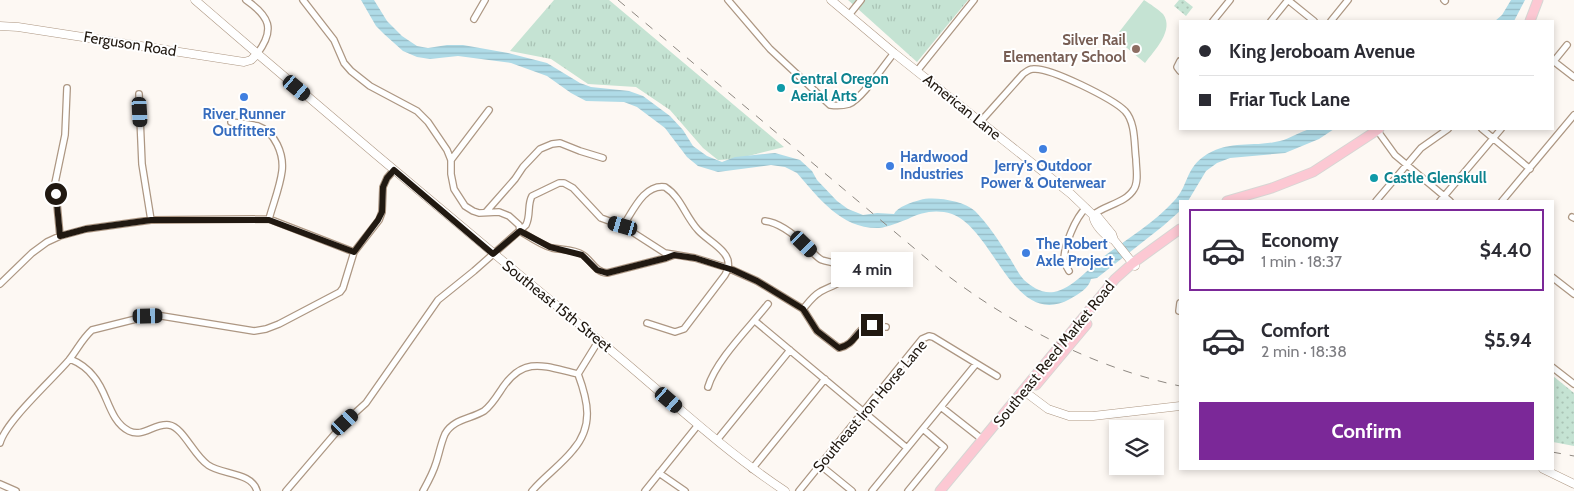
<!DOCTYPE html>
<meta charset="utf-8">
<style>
:root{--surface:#fff;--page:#f2f2f3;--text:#2b2b33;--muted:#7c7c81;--line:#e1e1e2;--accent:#7b2898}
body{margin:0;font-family:Cabin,sans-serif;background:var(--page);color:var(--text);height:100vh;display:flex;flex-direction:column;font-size:19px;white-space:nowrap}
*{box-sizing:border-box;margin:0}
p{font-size:16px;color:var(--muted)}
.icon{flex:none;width:28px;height:28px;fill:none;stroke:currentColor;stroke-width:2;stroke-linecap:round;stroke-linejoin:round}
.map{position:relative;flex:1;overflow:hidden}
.details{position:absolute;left:1179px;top:200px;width:375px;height:270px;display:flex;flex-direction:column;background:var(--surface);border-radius:0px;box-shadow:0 2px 8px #0003}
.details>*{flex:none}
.top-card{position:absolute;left:1179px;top:20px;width:375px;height:110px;border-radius:0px;box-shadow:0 2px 8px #0003;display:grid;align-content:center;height:110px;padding:0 20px;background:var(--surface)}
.fabs{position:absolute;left:1109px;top:420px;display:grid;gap:10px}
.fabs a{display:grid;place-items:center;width:55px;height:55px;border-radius:0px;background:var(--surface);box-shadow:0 2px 8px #0003;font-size:25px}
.end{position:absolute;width:22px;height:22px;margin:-11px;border:6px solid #211911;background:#fff;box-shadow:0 0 0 2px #fff}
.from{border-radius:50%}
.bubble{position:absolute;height:35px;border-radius:0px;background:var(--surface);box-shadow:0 2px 8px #0003;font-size:16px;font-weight:700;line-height:35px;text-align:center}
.car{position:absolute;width:15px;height:30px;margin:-15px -8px;border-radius:6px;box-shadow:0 0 4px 1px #0007;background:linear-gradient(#222 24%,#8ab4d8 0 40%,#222 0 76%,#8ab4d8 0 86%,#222 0)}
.top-card b{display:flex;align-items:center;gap:18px;height:48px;font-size:19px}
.top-card b+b{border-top:1px solid var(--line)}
.top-card i{width:12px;height:12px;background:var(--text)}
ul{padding:9px 0 0;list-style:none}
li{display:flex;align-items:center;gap:15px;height:82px;margin:0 10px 8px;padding:0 10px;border:2px solid transparent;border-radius:0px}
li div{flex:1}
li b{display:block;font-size:19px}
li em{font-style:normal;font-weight:700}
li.selected{border-color:var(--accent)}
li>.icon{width:45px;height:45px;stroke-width:1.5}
.action{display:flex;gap:10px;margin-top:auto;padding:10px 20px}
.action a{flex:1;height:58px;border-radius:0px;background:var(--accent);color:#fff;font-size:20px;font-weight:700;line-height:58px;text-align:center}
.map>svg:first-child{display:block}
.grass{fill:url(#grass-tufts)}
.park{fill:url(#park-dots)}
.pitch{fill:#c5e3d3}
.water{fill:url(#water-rules)}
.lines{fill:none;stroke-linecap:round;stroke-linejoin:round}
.street-casing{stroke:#ad9783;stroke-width:8}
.secondary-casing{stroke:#ad9783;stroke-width:9}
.primary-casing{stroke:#d7d6d4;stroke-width:11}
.street{stroke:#fff;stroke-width:5.5}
.secondary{stroke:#fff;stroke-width:8}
.primary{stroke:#fcc8d3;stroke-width:9}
.rail{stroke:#8e8881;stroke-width:1;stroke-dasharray:9 9;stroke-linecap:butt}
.route{stroke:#211911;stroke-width:6}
.education-dot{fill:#8d6e63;stroke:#fff;stroke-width:2}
.culture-dot{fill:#0f9aa8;stroke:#fff;stroke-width:2}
.shop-dot{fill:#3f7fe0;stroke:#fff;stroke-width:2}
.labels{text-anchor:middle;stroke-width:4;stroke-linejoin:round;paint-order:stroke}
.education-label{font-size:15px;font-weight:bold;fill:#785e54;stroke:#fff;text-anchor:end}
.street-label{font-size:15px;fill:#211911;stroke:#fff}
.culture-label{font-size:15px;font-weight:bold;fill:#0d838f;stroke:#fff;text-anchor:start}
.shop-label{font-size:15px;font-weight:bold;fill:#366cbe;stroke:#fff}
</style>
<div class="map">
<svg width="1574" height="491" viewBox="0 0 1574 491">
<defs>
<pattern id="grass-tufts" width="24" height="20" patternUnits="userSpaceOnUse" patternTransform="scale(1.25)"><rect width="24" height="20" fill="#c5e3d3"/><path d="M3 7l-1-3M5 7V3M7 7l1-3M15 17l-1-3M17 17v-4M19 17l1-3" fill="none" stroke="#a9c2b4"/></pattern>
<pattern id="park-dots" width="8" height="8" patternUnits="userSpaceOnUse" patternTransform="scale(1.25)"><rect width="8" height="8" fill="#c5e3d3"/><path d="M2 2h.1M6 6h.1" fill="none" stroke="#a9c2b4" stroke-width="1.8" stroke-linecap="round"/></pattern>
<pattern id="water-rules" width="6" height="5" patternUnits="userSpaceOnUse" patternTransform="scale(1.25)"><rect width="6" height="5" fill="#afdbe7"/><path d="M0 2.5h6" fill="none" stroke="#96bbc5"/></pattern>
</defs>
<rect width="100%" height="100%" fill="#fdf8f3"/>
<path class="grass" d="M554,0H609L784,147L736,159L718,160L703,148L670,110L636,87L588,84L551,59L510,51Z
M848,0H968L917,62Z"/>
<path class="park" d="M1179,0H1184L1193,7L1186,16L1174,6Z
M1553,376L1574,393V446L1553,442Z"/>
<path class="pitch" d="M1144,0C1150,4 1158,9 1163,14C1175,30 1154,51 1145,63L1115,38L1116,36Z"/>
<path class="water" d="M361,0H374L387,21L402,36L417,46L428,48L447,45H463L508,53L547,63L580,83L591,87L629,91L643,96L670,116L683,130L693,146L707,156L722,162L735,157L775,153L800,160L812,171L817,180L837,201L848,209L863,215L877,213L894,214C897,207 912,202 920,200C934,196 964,201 975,211C987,223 998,239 1007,254C1013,262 1017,272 1024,280C1032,287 1042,294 1054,292C1072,289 1089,268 1103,257C1127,239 1154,223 1174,201C1188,187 1185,170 1203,157C1229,139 1252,148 1280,141C1290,139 1300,131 1311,129C1318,128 1327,129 1334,129L1319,139L1285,153L1230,158L1217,163L1206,171L1188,201H1180V211L1163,226L1097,278L1091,279C1089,288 1079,294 1070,299C1013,330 995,230 952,214C936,209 922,212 908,219C899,222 889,227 879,228C841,229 819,198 797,173L785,167L771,165L718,172L698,166L687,157L665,128L637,107L624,102L586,101L571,93L547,76L511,63L458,56L430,59L417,57L403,51L384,34L376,26Z
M1511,0H1525L1514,21H1495L1502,15Z"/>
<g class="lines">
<defs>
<path id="street" d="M246,0C269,16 276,29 257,54
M303,0L334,40L344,63L351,71L370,86L417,111L428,122L447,150L451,160V174L454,189L465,206L473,211L479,213L499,212L509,216L519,225L520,231C530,237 541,245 552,248C562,250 574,249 583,255C592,261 595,272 607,273L666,258L674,255
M728,0L770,49L830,105C837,106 842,106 849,104C862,99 884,65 894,53
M1288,0L1314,21
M1444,0L1445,1
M849,15L861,0
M474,19L485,0
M1213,21L1230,0
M1271,21L1288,0
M1331,21L1348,0
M1552,60L1574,77
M1180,61L1177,67L1180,71
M1554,61L1567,45
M917,71L974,0
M139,94L142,164L151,220
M981,121L1023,74C1026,72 1029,69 1033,69C1050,67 1113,99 1125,111C1136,123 1134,145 1136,159C1136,168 1139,181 1134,189C1126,203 1105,205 1093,215
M231,122C239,123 249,124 258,126C275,132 284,154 282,171C280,187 273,204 269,219
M1482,129L1530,169
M1377,130L1395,155L1450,201
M451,160L489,110
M1376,201L1421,148L1448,129
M1440,201L1501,129
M1502,201L1574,115
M486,212L515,179L523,167L540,149L552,144L560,143L580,151L603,158
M1572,217L1574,218
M765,221C781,223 796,236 807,247C812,251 817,258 822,260C831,263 840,262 846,271C846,284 829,286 820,292C813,296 808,303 803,309
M623,226C633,211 644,184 665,187C681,197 685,216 698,230C705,238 717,244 724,253C730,260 729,268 725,275L684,329L675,332L647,323
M60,236L55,183L65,135L67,88
M1069,271C1067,268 1065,264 1064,260C1064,246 1075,218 1086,208
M1552,277L1574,294
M0,284L32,253L47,242L60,236L86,229L151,220L269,219L354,252
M1179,311L1180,303
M755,321L907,448
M70,359C80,363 88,369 94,377C108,393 109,421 129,431C143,438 154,423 169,425C183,427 194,456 208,465C222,475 252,472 257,491
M1552,367L1574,384
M578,374L599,340
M708,387C716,360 750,327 768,304
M941,407L983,440
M717,440L790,350
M0,443C6,421 52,380 69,360C77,350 82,339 92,330L148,316H162L254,331L266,329L279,324L340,292L343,288L354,252L379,220L382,212L383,187L387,178L394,170
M820,465L852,491
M752,469L825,379
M659,473L685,491
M0,484L16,491
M286,491L345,422L366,403L438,300L474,271L526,225C531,215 527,205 532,196L559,183H564L573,188L601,218L623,226L665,253L695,258L728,268L757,281L803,309L817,331L839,348C856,344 855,331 866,327C872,324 880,326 886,327
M423,491C428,482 433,473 436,463C439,454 441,443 445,434C453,419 471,419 484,411C492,405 497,396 503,387C525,355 546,367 578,374
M532,491C545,476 561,465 573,450C594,426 588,401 578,374
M645,491L698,425
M799,491L922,339L929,336L933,337L997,376
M872,491L976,364
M908,491L944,447L923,429"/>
<path id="secondary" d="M195,0C327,114 461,227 596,338C659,389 717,446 785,491
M831,0L894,53L1071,194L1093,215L1098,217L1112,234L1114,240L1135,266
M0,26L18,27L244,62L251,60L257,54
M1093,215C1094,225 1105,236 1114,240
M1024,391L1048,409L1069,416H1093L1180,406
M1543,469L1574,484"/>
<path id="primary" d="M1530,21L1538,0
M1227,201L1272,188L1313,172L1379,129
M1036,385L1087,324
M940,491L1115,279L1133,263L1180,229"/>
</defs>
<use href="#street" class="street-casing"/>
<use href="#secondary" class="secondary-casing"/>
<use href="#primary" class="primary-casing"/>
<use href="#street" class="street"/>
<use href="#secondary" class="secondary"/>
<use href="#primary" class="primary"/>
<path class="rail" d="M618,0L939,269C1010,324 1092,367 1180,386
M1552,452L1574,456"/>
</g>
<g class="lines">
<path class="route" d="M56,194L60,236L86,229L151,220H269L354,252L378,220L382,212L383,187L387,178L394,170L493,254L520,231L550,247L582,255L597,270L607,273L666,258L674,255L695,258L733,270L757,281L803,309L817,331L839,348C857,344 855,329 872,325"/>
</g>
<circle class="education-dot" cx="1136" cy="49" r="5"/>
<g class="culture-dot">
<circle cx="781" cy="88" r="5"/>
<circle cx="1374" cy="178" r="5"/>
</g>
<g class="shop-dot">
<circle cx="244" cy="97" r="5"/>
<circle cx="1043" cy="149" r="5"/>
<circle cx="890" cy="166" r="5"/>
<circle cx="1026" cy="253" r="5"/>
</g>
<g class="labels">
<g class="education-label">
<text x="1126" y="45">Silver Rail<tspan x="1126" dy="17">Elementary School</tspan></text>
</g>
<g class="street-label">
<text transform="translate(130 44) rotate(9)" y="5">Ferguson Road</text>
<text transform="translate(962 107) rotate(39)" y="5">American Lane</text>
<text transform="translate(557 306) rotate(39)" y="5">Southeast 15th Street</text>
<text transform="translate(1054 354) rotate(-51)" y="5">Southeast Reed Market Road</text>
<text transform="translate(870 406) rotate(-50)" y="5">Southeast Iron Horse Lane</text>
</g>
<g class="culture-label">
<text x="791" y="84">Central Oregon<tspan x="791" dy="17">Aerial Arts</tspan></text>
<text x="1384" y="183">Castle Glenskull</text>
</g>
<g class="shop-label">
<text x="244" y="119">River Runner<tspan x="244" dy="17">Outfitters</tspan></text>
<text x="900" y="162" text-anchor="start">Hardwood<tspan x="900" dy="17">Industries</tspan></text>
<text x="1043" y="171">Jerry's Outdoor<tspan x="1043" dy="17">Power &amp; Outerwear</tspan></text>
<text x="1036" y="249" text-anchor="start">The Robert<tspan x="1036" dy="17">Axle Project</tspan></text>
</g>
</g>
</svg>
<div class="fabs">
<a><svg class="icon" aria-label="layers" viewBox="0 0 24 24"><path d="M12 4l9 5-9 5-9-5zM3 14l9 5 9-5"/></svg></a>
</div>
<i class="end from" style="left:56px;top:194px"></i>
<i class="end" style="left:872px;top:325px"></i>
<div class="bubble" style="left:831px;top:252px;width:82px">4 min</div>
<i class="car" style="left:297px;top:88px;rotate:130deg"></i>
<i class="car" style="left:140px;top:112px;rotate:177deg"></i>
<i class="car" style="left:623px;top:226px;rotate:286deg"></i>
<i class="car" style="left:804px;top:244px;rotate:134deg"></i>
<i class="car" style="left:148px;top:316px;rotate:89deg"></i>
<i class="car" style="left:669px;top:400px;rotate:131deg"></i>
<i class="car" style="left:345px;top:422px;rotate:47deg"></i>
<div class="top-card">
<b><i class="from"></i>King Jeroboam Avenue</b>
<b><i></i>Friar Tuck Lane</b>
</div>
<section class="details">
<ul>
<li class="selected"><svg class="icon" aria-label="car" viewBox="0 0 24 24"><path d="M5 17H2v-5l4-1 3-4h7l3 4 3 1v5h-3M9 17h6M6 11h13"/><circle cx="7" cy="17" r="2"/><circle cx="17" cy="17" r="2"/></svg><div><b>Economy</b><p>1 min · 18:37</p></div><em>$4.40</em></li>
<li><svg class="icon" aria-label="car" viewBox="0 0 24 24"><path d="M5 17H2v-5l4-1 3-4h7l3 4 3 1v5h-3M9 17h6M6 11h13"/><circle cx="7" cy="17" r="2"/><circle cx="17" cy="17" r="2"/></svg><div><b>Comfort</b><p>2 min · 18:38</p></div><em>$5.94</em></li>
</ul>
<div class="action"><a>Confirm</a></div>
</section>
</div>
